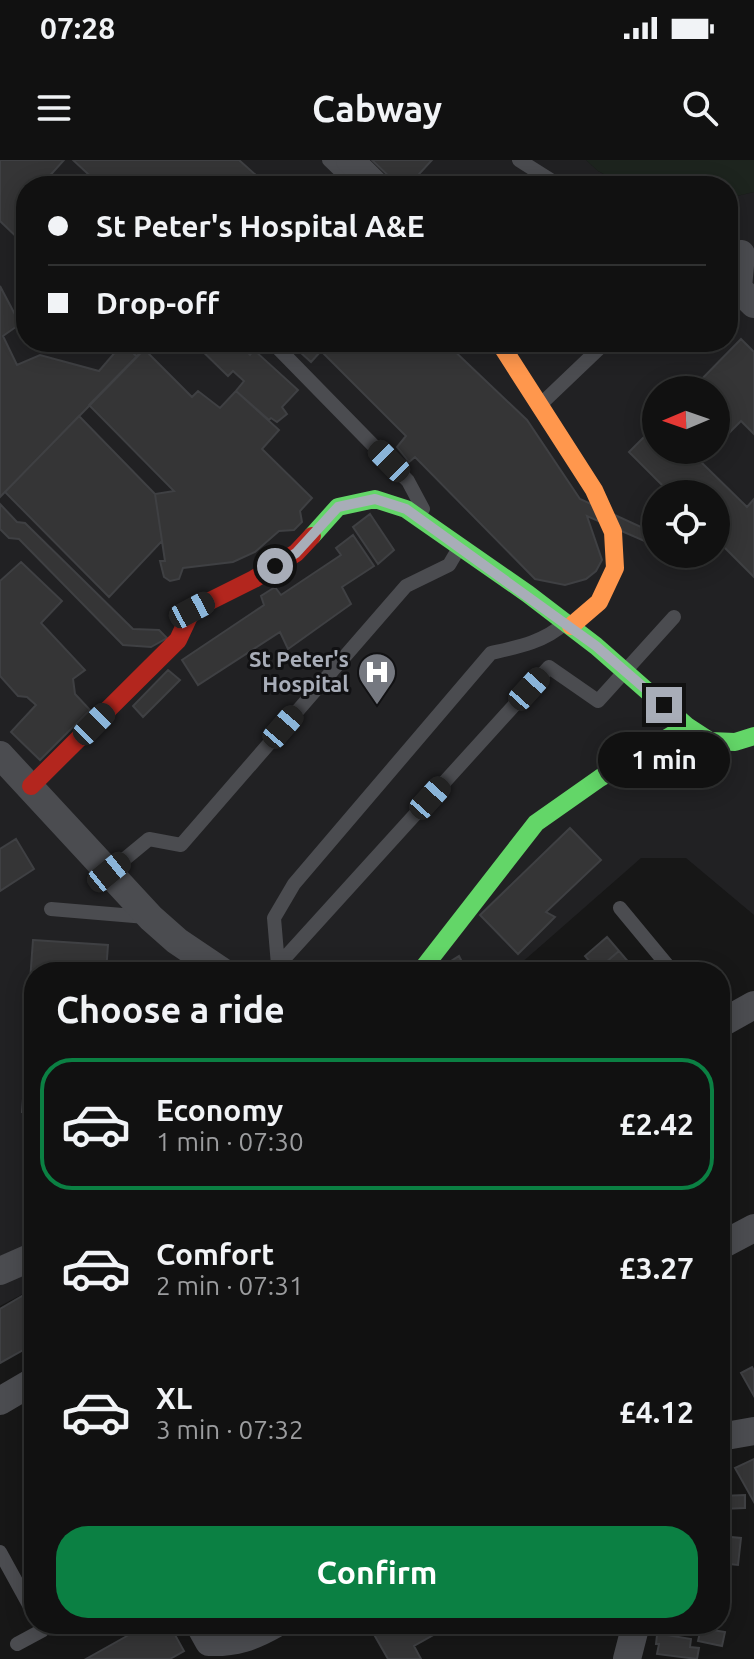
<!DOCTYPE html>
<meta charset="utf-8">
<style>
:root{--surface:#111;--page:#1e1f1f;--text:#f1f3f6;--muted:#9c9d9f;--line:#303131;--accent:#0b8043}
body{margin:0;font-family:Ubuntu,sans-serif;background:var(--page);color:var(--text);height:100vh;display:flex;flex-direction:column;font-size:30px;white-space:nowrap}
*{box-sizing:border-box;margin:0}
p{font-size:26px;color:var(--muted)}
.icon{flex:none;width:44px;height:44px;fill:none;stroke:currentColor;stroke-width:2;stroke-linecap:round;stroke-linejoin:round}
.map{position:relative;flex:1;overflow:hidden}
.side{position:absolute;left:24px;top:802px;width:706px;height:672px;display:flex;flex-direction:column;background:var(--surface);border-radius:32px;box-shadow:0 4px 20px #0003,0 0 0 2px var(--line)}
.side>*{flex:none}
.guide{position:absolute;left:16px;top:16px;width:722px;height:176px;border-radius:32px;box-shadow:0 4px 20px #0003,0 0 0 2px var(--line);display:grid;align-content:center;height:176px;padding:0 32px;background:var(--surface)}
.needle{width:52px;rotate:268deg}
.buttons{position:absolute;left:642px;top:216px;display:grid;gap:16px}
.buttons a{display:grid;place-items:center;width:88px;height:88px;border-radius:50%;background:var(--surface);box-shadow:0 4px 20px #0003,0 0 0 2px var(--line);font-size:40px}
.end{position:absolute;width:36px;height:36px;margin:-18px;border:10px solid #a8adb8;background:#111;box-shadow:0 0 0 4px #111}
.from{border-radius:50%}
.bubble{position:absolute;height:56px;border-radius:28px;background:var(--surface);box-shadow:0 4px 20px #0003,0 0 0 2px var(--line);font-size:26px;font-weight:700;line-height:56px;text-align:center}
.car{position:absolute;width:24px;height:48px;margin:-24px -12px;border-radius:10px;box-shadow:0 0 6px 2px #0007;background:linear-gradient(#222 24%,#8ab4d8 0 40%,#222 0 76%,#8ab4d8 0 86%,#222 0)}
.guide b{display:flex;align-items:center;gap:28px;height:76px;font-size:30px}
.guide b+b{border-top:2px solid var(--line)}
.guide i{width:20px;height:20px;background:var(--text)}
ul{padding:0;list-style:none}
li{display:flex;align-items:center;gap:24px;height:132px;margin:0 16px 12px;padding:0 16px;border:4px solid transparent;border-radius:32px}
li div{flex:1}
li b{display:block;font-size:30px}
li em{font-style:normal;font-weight:700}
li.active{border-color:var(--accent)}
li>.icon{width:72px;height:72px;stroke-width:1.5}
h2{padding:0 32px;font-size:36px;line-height:96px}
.cta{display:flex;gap:16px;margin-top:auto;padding:16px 32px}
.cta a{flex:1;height:92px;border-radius:32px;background:var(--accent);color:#fff;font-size:32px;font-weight:700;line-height:92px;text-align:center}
.status{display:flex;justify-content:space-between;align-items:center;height:56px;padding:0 40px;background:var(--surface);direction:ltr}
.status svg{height:22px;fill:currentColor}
header{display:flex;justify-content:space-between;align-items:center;height:104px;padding:0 32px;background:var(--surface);font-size:36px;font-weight:700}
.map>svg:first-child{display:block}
.built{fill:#212123;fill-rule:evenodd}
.green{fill:#1d241e}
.building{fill:#353536;stroke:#3f4043;stroke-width:2}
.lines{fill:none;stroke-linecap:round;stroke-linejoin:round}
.lane{stroke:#4b4c50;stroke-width:14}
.street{stroke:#4b4c50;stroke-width:28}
.fast{stroke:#63d668;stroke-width:18}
.slow{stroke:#ff974d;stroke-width:18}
.jam{stroke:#b3261e;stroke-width:18}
.route{stroke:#a8adb8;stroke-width:10}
.labels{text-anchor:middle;stroke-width:6;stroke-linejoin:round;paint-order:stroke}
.poi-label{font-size:22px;font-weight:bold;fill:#a8adb8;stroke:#111113;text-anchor:end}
</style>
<div class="status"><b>07:28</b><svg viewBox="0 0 49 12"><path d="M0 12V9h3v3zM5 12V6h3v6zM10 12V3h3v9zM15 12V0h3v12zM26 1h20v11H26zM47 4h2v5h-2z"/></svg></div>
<header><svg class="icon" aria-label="menu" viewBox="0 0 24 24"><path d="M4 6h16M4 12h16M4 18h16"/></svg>Cabway<svg class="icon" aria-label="search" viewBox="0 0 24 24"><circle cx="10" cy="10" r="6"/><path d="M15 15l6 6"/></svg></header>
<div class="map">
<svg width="754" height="1499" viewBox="0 0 754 1499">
<rect width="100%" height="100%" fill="#171717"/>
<path class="built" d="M0,0H586L598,11L627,26H26V182H728V38L754,32V755L686,698H641L511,812H34V1128L0,1146ZM656,230H716V290H656ZM656,334H716V394H656Z"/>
<path class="green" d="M586,0H754V32L728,38V26H627L598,11Z"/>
<path class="building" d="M0,0H64L45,21L51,26H26V86L0,61Z
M73,0H239L268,26H101Z
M372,0H432L408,26H399Z
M0,126L20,164L3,176L17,205L40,195L99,211L123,183L137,197L0,337Z
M741,179L754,192V274L741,261L716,286V230H691Z
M123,182H151L137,197Z
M193,182H239L250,195L254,190L298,230L282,247L287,254L277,262L271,258L269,260L236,231L244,221L233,211L228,216Z
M289,182H445L527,260L580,339L654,373L656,371V386L587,356L602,400L596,411L586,419L565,425L535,419L415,297L409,302L397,287L406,276L321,191L311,202Z
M144,189L192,237L198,231L220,248L236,231L279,270L262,289L312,338L300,351L302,362L294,370L279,371L255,392L233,402L183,408L179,419L170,421L164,417L160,401H165L155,334L174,331L89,245Z
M79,256L155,334L162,381L109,437L5,332Z
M656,265V290H713L701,302L747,347L754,339V417L716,379V334H671L629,292Z
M0,344L17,362L25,363L133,469L159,470L167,478L151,487L123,485L19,379L9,378L0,369Z
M370,354L394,390L378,404L353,367Z
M353,375L374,406L342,427L351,444L288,489L280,472L198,525L182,500L264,445L261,436L275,427L281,435L341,395L336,388Z
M21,402L62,441L41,463L85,510L73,519L75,534L90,550L40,600L11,572L36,545L27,537L18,536L0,516V421Z
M168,510L180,520L143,557L133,546Z
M570,668L601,700L546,752L555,757L518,794L480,755Z
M16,679L34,709L0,731V689Z
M607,777L619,791L597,810L585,796Z
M33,780L108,785L106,812H34V849H28Z
M619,791L631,805L624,812H598L597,810Z
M459,796L467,812H448L445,805Z
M24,925L34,926V952H22Z
M34,1129V1184L0,1203V1149Z
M752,1207L754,1211V1236L741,1213Z
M754,1299V1342L735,1308Z
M745,1335V1348L722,1349L721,1336Z
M720,1376L741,1378L738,1405L720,1403Z
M129,1464H169L184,1491L170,1499H86L134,1472Z
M368,1464H453L414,1486L421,1499H388Z
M701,1468L725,1472L722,1486L698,1481Z
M661,1474L691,1479L690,1487L699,1488L697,1499L657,1494L659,1484H656L657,1475Z"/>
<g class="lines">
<path class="lane" d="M329,0L355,25L372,26
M519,0L560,26
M272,182L408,321L423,349
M540,245L606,182
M109,712L149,679L181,685L406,426L449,405L459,388
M620,748L673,812
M51,749L146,757
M278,805L274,758L294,724L491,493C518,487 544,482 565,463
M272,812L549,507L598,541L674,457
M0,1392L34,1454
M17,1484L43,1470"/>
<path class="street" d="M350,0L376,26
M741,94L738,128L754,144
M0,595L151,758L177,781L223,812
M720,864L754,845
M720,1086L754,1068
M0,1111L34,1096
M0,1241L34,1221
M720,1277L754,1271
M199,1464L209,1482C235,1483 252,1477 275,1464
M627,1499L636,1464"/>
<path class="fast" d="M312,376L338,347L375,339L406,349L528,434L596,486L687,566L710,581L735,582L754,576
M420,812L536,663L600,618L687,566"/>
<path class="slow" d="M499,182L594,330L613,372L615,408L599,442L571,466"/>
<path class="jam" d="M31,626L178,480L192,450L254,419L296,393L312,376"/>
</g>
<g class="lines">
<path class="route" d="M275,406L296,393L338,347L375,339L406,349L596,486L664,545"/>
</g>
<defs>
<symbol id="hospital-pin" viewBox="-11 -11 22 30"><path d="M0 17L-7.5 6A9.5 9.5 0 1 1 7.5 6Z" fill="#757880" stroke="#111113"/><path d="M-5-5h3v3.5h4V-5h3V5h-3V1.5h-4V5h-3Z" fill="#fff"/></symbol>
</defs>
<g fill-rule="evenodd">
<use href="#hospital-pin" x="355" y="490" width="44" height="60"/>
</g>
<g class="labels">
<g class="poi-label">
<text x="349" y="507">St Peter's<tspan x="349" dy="25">Hospital</tspan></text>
</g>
</g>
</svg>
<div class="buttons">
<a><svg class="needle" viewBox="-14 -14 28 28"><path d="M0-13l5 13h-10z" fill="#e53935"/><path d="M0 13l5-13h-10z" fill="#9c9d9f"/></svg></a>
<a><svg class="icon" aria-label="locate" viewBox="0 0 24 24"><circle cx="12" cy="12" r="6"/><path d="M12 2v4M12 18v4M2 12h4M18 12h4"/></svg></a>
</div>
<i class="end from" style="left:275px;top:406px"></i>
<i class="end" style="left:664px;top:545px"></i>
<div class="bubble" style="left:598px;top:572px;width:132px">1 min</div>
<i class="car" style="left:389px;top:301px;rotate:315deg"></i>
<i class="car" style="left:192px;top:450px;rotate:62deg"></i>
<i class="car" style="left:529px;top:529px;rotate:42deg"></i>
<i class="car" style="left:94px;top:564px;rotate:45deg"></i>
<i class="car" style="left:283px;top:567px;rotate:41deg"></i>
<i class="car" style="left:430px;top:638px;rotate:42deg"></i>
<i class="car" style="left:109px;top:712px;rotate:51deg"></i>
<div class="guide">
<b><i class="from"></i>St Peter's Hospital A&amp;E</b>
<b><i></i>Drop-off</b>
</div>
<section class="side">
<h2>Choose a ride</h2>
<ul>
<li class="active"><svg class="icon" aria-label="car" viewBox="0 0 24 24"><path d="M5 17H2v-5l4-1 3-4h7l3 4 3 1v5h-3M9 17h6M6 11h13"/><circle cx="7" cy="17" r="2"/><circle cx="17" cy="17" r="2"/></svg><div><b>Economy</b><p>1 min · 07:30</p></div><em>£2.42</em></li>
<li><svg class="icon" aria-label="car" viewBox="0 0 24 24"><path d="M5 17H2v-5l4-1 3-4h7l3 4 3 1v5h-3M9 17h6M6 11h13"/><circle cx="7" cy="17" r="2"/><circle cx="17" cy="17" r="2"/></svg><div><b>Comfort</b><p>2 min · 07:31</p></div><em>£3.27</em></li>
<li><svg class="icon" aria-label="car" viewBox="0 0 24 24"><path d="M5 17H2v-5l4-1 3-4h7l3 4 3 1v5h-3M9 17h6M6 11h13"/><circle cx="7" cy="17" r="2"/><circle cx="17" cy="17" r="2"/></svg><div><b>XL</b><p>3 min · 07:32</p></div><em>£4.12</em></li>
</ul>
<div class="cta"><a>Confirm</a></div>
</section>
</div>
